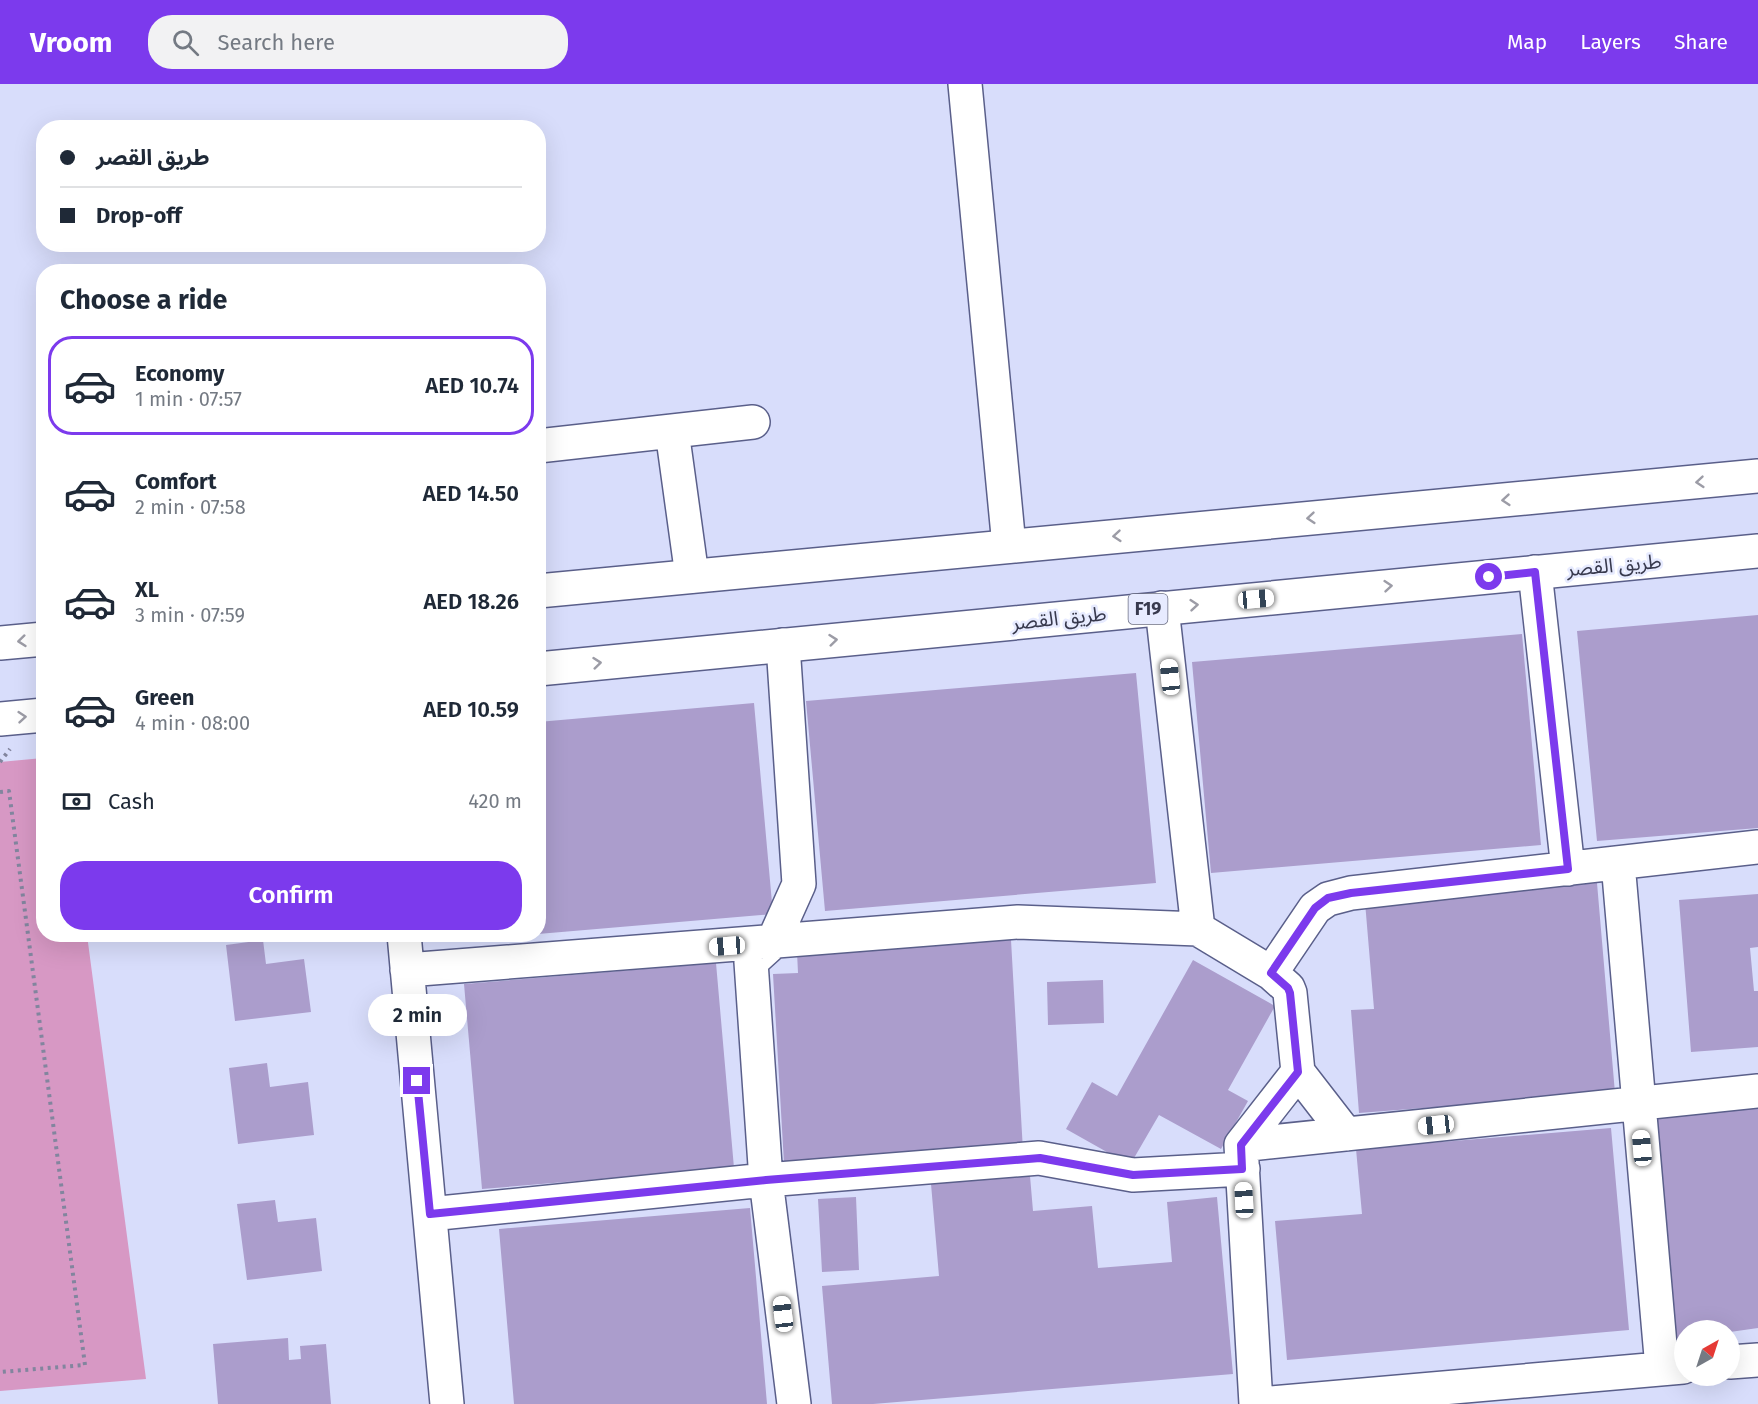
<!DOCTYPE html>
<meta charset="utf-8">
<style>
:root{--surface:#fff;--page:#f2f2f3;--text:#1f2937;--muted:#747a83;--line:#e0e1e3;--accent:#7c3aed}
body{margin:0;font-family:"Fira Sans","Noto Sans Arabic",sans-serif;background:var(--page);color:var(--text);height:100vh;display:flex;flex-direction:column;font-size:22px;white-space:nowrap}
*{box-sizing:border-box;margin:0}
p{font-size:20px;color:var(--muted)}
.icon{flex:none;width:33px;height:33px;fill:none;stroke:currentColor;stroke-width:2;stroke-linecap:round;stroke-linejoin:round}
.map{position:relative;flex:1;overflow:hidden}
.details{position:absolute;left:36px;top:180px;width:510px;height:678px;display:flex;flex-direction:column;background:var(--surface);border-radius:24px;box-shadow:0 6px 24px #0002}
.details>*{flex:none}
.banner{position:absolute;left:36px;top:36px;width:510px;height:132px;border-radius:24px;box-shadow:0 6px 24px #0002;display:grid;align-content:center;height:132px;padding:0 24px;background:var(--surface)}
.needle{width:39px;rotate:39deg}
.tools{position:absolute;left:1674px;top:1236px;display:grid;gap:12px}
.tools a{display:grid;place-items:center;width:66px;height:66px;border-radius:50%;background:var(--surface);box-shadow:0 6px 24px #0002;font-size:30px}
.end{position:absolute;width:27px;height:27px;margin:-14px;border:8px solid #7c3aed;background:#fff;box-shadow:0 0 0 3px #fff}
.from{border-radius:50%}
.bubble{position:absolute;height:42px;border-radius:21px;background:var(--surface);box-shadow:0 6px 24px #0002;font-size:20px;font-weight:600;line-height:42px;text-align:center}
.car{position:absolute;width:18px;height:36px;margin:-18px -9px;border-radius:8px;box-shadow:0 0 4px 2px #0007;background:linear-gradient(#fff 24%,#345 0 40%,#fff 0 76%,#345 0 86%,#fff 0)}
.banner b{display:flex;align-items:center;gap:21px;height:57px;font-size:22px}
.banner b+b{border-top:2px solid var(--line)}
.banner i{width:15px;height:15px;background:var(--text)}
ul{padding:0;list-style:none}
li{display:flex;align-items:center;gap:18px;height:99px;margin:0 12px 9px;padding:0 12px;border:3px solid transparent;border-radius:24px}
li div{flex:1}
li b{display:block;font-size:22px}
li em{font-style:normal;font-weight:600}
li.on{border-color:var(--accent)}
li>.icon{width:54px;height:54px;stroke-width:1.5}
h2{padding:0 24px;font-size:27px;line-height:72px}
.pay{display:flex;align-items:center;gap:15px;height:66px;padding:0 24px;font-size:22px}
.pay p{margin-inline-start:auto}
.primary-button{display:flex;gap:12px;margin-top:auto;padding:12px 24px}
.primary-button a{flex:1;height:69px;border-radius:24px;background:var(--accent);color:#fff;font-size:24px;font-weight:600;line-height:69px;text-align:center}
header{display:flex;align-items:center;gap:36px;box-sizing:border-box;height:84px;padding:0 30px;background:var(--accent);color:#fff}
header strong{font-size:28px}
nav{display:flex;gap:33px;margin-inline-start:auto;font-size:21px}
.search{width:420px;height:54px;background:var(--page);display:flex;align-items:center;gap:15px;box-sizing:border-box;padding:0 21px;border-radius:24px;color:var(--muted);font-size:22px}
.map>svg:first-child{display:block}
.green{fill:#d798c4}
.building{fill:#ab9dcc}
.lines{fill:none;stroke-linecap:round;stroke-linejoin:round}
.minor-casing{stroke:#5a5f8a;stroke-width:36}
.major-casing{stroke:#5a5f8a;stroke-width:36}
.path{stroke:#82859e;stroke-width:4;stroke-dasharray:3 4.5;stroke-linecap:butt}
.minor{stroke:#fff;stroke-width:33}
.major{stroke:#fff;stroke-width:33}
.oneway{stroke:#9c9ca6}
.route{stroke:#7c3aed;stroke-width:8}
.labels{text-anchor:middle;stroke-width:5;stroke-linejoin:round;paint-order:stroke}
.shield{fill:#e7ebff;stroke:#6c6f83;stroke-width:1.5}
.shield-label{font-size:18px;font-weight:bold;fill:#383a4e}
.street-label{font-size:20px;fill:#383a4e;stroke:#e7ebff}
</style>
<header>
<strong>Vroom</strong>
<div class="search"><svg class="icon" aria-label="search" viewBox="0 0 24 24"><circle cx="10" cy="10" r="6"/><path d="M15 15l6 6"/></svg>Search here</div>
<nav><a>Map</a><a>Layers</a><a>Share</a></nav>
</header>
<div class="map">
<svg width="1758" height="1320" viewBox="0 0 1758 1320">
<rect width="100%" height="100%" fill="#d8ddfb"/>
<path class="green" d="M43,674L44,850L87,851L146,1295L0,1307V678Z"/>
<path class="building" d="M1758,531V744L1597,757L1577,547Z
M1522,550L1541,761L1211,789L1192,578Z
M1136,589L1156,799L825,827L806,617Z
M754,619L773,830L538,850V638Z
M1597,799L1615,1009L1359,1029L1351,926L1374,925L1365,818Z
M1758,810V863L1750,864L1754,907H1758V963L1691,968L1679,816Z
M443,850H511V852L443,858Z
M263,856L266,880L304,875L311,928L235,937L226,861Z
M1011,856L1023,1067L784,1079L773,890L798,889L797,868Z
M1193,876L1275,922L1228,1006L1248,1017L1221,1065L1159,1031L1130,1081L1066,1045L1092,998L1117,1012Z
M716,879L734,1084L482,1105L464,900Z
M1103,896L1104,939L1048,941L1047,898Z
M267,979L270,1003L308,998L314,1051L238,1060L229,984Z
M1758,1022V1244L1730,1248L1684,1246V1253L1675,1254L1649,1035Z
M1611,1044L1629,1246L1287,1276L1275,1137L1362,1130L1356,1065Z
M1030,1092L1033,1127L1092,1122L1098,1184L1172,1178L1167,1118L1217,1113L1233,1290L873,1320H832L822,1202L939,1192L931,1100Z
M856,1113L859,1186L822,1188L818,1115Z
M275,1116L278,1138L316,1134L322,1187L247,1196L237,1120Z
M750,1124L767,1320H514L499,1145Z
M288,1254L289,1276L301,1275L300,1262L326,1260L331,1320H218L213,1260Z"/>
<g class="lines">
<defs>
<path id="minor" d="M965,0L1009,462
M672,347L692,492
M538,362L753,338
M1535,488L1568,785
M1162,524L1198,845
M783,561L799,800L773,858L751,878L766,1096L794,1320
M1618,779L1662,1284
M404,850L447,1320
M407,886L1018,838L1198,845L1271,889L1288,904L1290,909L1298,988L1241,1061L1256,1320
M1271,889L1315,824L1328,815L1351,809L1758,763
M1298,988L1346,1050
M1241,1061L1758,1007
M430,1130L766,1096L1039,1074L1133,1091L1243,1085
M1730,1278L1758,1276
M1259,1320L1683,1283"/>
<path id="major" d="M538,507L1758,392
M0,559L44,555
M538,585L1758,467
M0,635L44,631"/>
</defs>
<use href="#minor" class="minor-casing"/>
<use href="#major" class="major-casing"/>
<path class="path" d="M0,678L10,665
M0,708L9,707L85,1281L0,1288"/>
<use href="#minor" class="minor"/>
<use href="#major" class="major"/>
</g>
<defs><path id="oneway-chevron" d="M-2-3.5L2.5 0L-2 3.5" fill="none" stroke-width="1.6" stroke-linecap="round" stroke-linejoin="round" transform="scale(1.5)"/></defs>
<g class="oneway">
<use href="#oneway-chevron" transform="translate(1700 398) rotate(175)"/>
<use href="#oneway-chevron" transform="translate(1506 416) rotate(175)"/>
<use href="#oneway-chevron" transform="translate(1311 434) rotate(175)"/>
<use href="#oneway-chevron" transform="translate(1117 452) rotate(175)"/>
<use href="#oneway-chevron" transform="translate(1388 502) rotate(-5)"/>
<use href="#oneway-chevron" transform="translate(1194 521) rotate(-5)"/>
<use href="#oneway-chevron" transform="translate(833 556) rotate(-6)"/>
<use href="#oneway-chevron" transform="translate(22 557) rotate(174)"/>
<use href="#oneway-chevron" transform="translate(597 579) rotate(-6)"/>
<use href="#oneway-chevron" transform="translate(22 633) rotate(-5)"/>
</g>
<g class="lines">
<path class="route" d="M417,997L430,1130L766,1096L1040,1074L1133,1091L1242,1085L1241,1061L1298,988L1290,909L1288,904L1271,889L1315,824L1328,814L1351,809L1568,785L1535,488L1489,493"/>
</g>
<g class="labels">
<rect class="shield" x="1128.5" y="510" width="39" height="30" rx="4.5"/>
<g class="shield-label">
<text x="1148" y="531">F19</text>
</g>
<g class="street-label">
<text transform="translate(1614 481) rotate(-5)" y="7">طريق القصر</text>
<text transform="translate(1059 534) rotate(-6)" y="7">طريق القصر</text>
</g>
</g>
</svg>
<div class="tools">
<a><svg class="needle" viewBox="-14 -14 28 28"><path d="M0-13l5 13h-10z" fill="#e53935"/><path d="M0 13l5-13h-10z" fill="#747a83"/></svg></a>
</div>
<i class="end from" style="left:1489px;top:493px"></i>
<i class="end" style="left:417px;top:997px"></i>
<div class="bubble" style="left:368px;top:910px;width:99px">2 min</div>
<i class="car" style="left:1256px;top:515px;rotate:85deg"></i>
<i class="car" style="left:1170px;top:593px;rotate:354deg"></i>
<i class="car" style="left:727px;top:862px;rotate:266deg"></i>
<i class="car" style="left:1436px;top:1041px;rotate:264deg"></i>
<i class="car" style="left:1642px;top:1064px;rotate:355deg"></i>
<i class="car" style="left:1244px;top:1116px;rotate:357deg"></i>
<i class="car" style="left:783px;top:1230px;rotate:353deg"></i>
<div class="banner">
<b><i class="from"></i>طريق القصر</b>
<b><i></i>Drop-off</b>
</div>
<section class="details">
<h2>Choose a ride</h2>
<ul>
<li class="on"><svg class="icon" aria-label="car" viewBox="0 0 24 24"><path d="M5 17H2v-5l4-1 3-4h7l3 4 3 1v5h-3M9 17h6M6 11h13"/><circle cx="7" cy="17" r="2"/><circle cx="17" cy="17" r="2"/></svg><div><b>Economy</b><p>1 min · 07:57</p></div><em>AED 10.74</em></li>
<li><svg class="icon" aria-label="car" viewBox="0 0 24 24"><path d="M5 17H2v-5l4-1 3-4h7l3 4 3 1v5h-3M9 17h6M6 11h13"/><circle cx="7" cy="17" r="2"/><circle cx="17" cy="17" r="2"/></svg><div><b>Comfort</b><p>2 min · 07:58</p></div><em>AED 14.50</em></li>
<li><svg class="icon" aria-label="car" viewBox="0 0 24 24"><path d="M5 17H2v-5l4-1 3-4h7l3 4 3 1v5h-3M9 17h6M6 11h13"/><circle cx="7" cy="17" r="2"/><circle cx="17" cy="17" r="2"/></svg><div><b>XL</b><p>3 min · 07:59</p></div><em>AED 18.26</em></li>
<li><svg class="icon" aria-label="car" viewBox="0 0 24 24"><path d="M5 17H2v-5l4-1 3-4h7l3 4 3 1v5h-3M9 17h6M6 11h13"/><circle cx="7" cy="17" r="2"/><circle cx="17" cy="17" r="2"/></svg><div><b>Green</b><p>4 min · 08:00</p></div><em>AED 10.59</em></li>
</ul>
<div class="pay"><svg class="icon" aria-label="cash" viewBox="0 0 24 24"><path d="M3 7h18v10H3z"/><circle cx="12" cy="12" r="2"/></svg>Cash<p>420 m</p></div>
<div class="primary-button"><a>Confirm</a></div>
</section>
</div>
